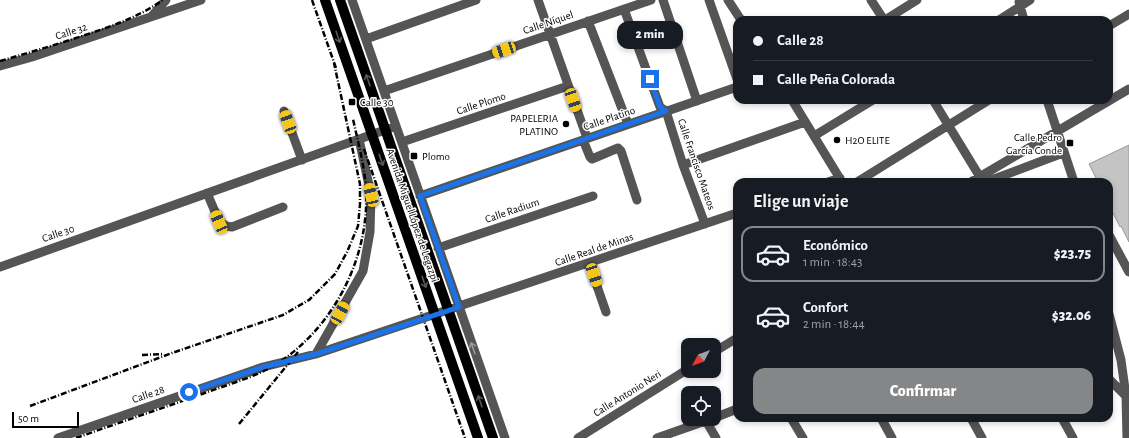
<!DOCTYPE html>
<html lang="es">
<meta charset="utf-8">
<style>
:root{--surface:#171b24;--page:#20242c;--text:#f1f3f6;--muted:#9ea1a6;--line:#363941;--accent:#858687}
body{margin:0;font-family:"Alegreya Sans",sans-serif;background:var(--page);color:var(--text);height:100vh;display:flex;flex-direction:column;font-size:15px;white-space:nowrap}
*{box-sizing:border-box;margin:0}
p{font-size:13px;color:var(--muted)}
.icon{flex:none;width:22px;height:22px;fill:none;stroke:currentColor;stroke-width:2;stroke-linecap:round;stroke-linejoin:round}
.map{position:relative;flex:1;overflow:hidden}
.drawer{position:absolute;left:733px;top:178px;width:380px;height:244px;display:flex;flex-direction:column;background:var(--surface);border-radius:12px;box-shadow:0 2px 6px #0003}
.drawer>*{flex:none}
.banner{position:absolute;left:733px;top:16px;width:380px;height:88px;border-radius:12px;box-shadow:0 2px 6px #0003;display:grid;align-content:center;height:88px;padding:0 20px;background:var(--surface)}
.needle{width:26px;rotate:229deg}
.tools{position:absolute;left:681px;top:338px;display:grid;gap:8px}
.tools a{display:grid;place-items:center;width:40px;height:40px;border-radius:8px;background:var(--surface);box-shadow:0 2px 6px #0003;font-size:20px}
.scale{position:absolute;left:12px;bottom:10px;width:67px;box-sizing:border-box;padding-left:4px;border:2px solid #000;border-top:0;font-size:11px;line-height:14px;white-space:nowrap;color:#000;-webkit-text-stroke:3px #fff;paint-order:stroke}
.end{position:absolute;width:18px;height:18px;margin:-9px;border:5px solid #1a73e8;background:#fff;box-shadow:0 0 0 2px #fff}
.from{border-radius:50%}
.bubble{position:absolute;height:28px;border-radius:12px;background:var(--surface);box-shadow:0 2px 6px #0003;font-size:13px;font-weight:800;line-height:28px;text-align:center}
.car{position:absolute;width:12px;height:24px;margin:-12px -6px;border-radius:5px;box-shadow:0 0 3px 1px #0007;background:linear-gradient(#f5c518 24%,#345 0 40%,#f5c518 0 76%,#345 0 86%,#f5c518 0)}
.banner b{display:flex;align-items:center;gap:14px;height:38px;font-size:15px}
.banner b+b{border-top:1px solid var(--line)}
.banner i{width:10px;height:10px;background:var(--text)}
ul{padding:0;list-style:none}
li{display:flex;align-items:center;gap:12px;height:56px;margin:0 8px 6px;padding:0 12px;border:2px solid transparent;border-radius:12px}
li div{flex:1}
li b{display:block;font-size:15px}
li em{font-style:normal;font-weight:800}
li.current{border-color:var(--accent)}
li>.icon{width:36px;height:36px;stroke-width:1.5}
h2{padding:0 20px;font-size:18px;line-height:48px}
.cta{display:flex;gap:8px;margin-top:auto;padding:8px 20px}
.cta a{flex:1;height:46px;border-radius:12px;background:var(--accent);color:#fff;font-size:16px;font-weight:800;line-height:46px;text-align:center}
.map>svg:first-child{display:block}
.building{fill:#c4c4c4;stroke:#999}
.lines{fill:none;stroke-linecap:round;stroke-linejoin:round}
.minor{stroke:#555;stroke-width:9}
.major{stroke:#000;stroke-width:10}
.rail{stroke:#000;stroke-width:2.5;stroke-dasharray:6 2 1 2;stroke-linecap:butt}
.oneway{stroke:#595959}
.oneway2{stroke:#999}
.route{stroke:#1a73e8;stroke-width:5}
.poi-dot{fill:#000;stroke:#fff;stroke-width:1.5}
.labels{text-anchor:middle;stroke-width:3;stroke-linejoin:round;paint-order:stroke}
.street-label{font-size:11px;fill:#000;stroke:#fff}
.poi-label{font-size:11px;fill:#000;stroke:#fff;text-anchor:start}
</style>
<div class="map">
<svg width="1129" height="438" viewBox="0 0 1129 438">
<rect width="100%" height="100%" fill="#fff"/>
<path class="building" d="M1129,145V242L1121,226L1120,227L1109,205V182H1098L1089,164Z"/>
<g class="lines">
<path class="minor" d="M352,0L505,438
M538,0L587,138
M663,0L697,101
M709,0L737,79
M728,0L741,20
M871,0L884,20
M1019,2L1024,20
M624,9L660,107L666,111L683,165L705,224
M151,17L166,0
M885,20L917,0
M999,20L1030,0
M588,21L628,124
M1109,26L1129,14
M366,39L476,0
M0,66L32,57L201,0
M384,91L651,0
M792,100L842,182
M933,100L983,182
M1047,100L1074,182
M284,111L302,160
M814,136L873,100
M583,140L590,157L592,159L618,148L621,151L637,200
M402,142L568,86
M683,165L805,122
M828,182L840,178
M857,182L989,100
M971,182L1129,89
M986,182L1063,153
M207,193L219,221L226,226L232,227L283,207
M420,196L737,87
M1109,235L1129,272
M438,248L593,196
M589,263L606,312
M0,267L396,126
M1109,314L1121,360L1126,396L1127,438
M714,352L737,338
M316,354L363,271L370,232L371,195L359,139
M1109,379L1126,396
M714,418L737,409
M791,418L803,438
M881,418L892,438
M971,418L982,438
M1062,418L1073,438
M706,421L716,438
M58,438L263,367L316,354L737,213
M578,438L688,369
M657,438L711,419"/>
<path class="major" d="M325,0L478,438
M340,0L493,438"/>
<path class="rail" d="M312,0L336,68
M0,61C28,53 55,45 82,36C112,26 137,18 163,0
M364,149L465,438
M142,355L162,354
M30,406L172,353L283,315L309,300L335,274L347,252L358,226L360,204V184L334,63
M239,424L298,352
M76,438C118,423 160,409 202,394C226,385 253,378 275,365C334,328 370,257 366,188C364,164 358,142 353,119"/>
</g>
<defs><path id="oneway-shaft" d="M-6 0H5M1.5-3L5.5 0L1.5 3" fill="none" stroke-width="1.6" stroke-linecap="round" stroke-linejoin="round"/></defs>
<g class="oneway">
<use href="#oneway-shaft" transform="translate(338 37) rotate(71)"/>
<use href="#oneway-shaft" transform="translate(368 80) rotate(-109)"/>
<use href="#oneway-shaft" transform="translate(381 160) rotate(71)"/>
<use href="#oneway-shaft" transform="translate(424 282) rotate(71)"/>
<use href="#oneway-shaft" transform="translate(480 401) rotate(-109)"/>
</g>
<use class="oneway2" href="#oneway-shaft" transform="translate(473 348) rotate(-109)"/>
<g class="lines">
<path class="route" d="M189,392L263,367L316,354L459,307L420,196L666,111L660,107L650,79"/>
</g>
<g class="poi-dot">
<rect x="348" y="98" width="8" height="8" rx="2"/>
<circle cx="566" cy="124" r="4"/>
<circle cx="837" cy="140" r="4"/>
<rect x="1066" y="139" width="8" height="8" rx="2"/>
<rect x="410" y="152" width="8" height="8" rx="2"/>
</g>
<g class="labels">
<g class="street-label">
<text transform="translate(548 22) rotate(-19)" y="4">Calle Níquel</text>
<text transform="translate(71 31) rotate(-18)" y="4">Calle 32</text>
<text transform="translate(481 103) rotate(-18)" y="4">Calle Plomo</text>
<text transform="translate(609 118) rotate(-19)" y="4">Calle Platino</text>
<text transform="translate(697 164) rotate(71)" y="4">Calle Francisco Mateos</text>
<text transform="translate(512 210) rotate(-19)" y="4">Calle Radium</text>
<text transform="translate(413 215) rotate(71)" y="4">Avenida Miguel López de Legazpi</text>
<text transform="translate(58 233) rotate(-19)" y="4">Calle 30</text>
<text transform="translate(594 249) rotate(-19)" y="4">Calle Real de Minas</text>
<text transform="translate(627 393) rotate(-32)" y="4">Calle Antonio Neri</text>
<text transform="translate(148 394) rotate(-19)" y="4">Calle 28</text>
</g>
<g class="poi-label">
<text x="360" y="106">Calle 30</text>
<text x="558" y="122" text-anchor="end">PAPELERIA<tspan x="558" dy="13">PLATINO</tspan></text>
<text x="1062" y="141" text-anchor="end">Calle Pedro<tspan x="1062" dy="13">García Conde</tspan></text>
<text x="845" y="144">H2O ELITE</text>
<text x="422" y="160">Plomo</text>
</g>
</g>
</svg>
<div class="tools">
<a><svg class="needle" viewBox="-14 -14 28 28"><path d="M0-13l5 13h-10z" fill="#e53935"/><path d="M0 13l5-13h-10z" fill="#9ea1a6"/></svg></a>
<a><svg class="icon" aria-label="locate" viewBox="0 0 24 24"><circle cx="12" cy="12" r="6"/><path d="M12 2v4M12 18v4M2 12h4M18 12h4"/></svg></a>
</div>
<div class="scale">50 m</div>
<i class="end from" style="left:189px;top:392px"></i>
<i class="end" style="left:650px;top:79px"></i>
<div class="bubble" style="left:617px;top:21px;width:66px">2 min</div>
<i class="car" style="left:504px;top:50px;rotate:251deg"></i>
<i class="car" style="left:573px;top:100px;rotate:161deg"></i>
<i class="car" style="left:288px;top:122px;rotate:340deg"></i>
<i class="car" style="left:371px;top:195px;rotate:347deg"></i>
<i class="car" style="left:219px;top:222px;rotate:337deg"></i>
<i class="car" style="left:594px;top:275px;rotate:161deg"></i>
<i class="car" style="left:340px;top:313px;rotate:29deg"></i>
<div class="banner">
<b><i class="from"></i>Calle 28</b>
<b><i></i>Calle Peña Colorada</b>
</div>
<section class="drawer">
<h2>Elige un viaje</h2>
<ul>
<li class="current"><svg class="icon" aria-label="car" viewBox="0 0 24 24"><path d="M5 17H2v-5l4-1 3-4h7l3 4 3 1v5h-3M9 17h6M6 11h13"/><circle cx="7" cy="17" r="2"/><circle cx="17" cy="17" r="2"/></svg><div><b>Económico</b><p>1 min · 18:43</p></div><em>$23.75</em></li>
<li><svg class="icon" aria-label="car" viewBox="0 0 24 24"><path d="M5 17H2v-5l4-1 3-4h7l3 4 3 1v5h-3M9 17h6M6 11h13"/><circle cx="7" cy="17" r="2"/><circle cx="17" cy="17" r="2"/></svg><div><b>Confort</b><p>2 min · 18:44</p></div><em>$32.06</em></li>
</ul>
<div class="cta"><a>Confirmar</a></div>
</section>
</div>
